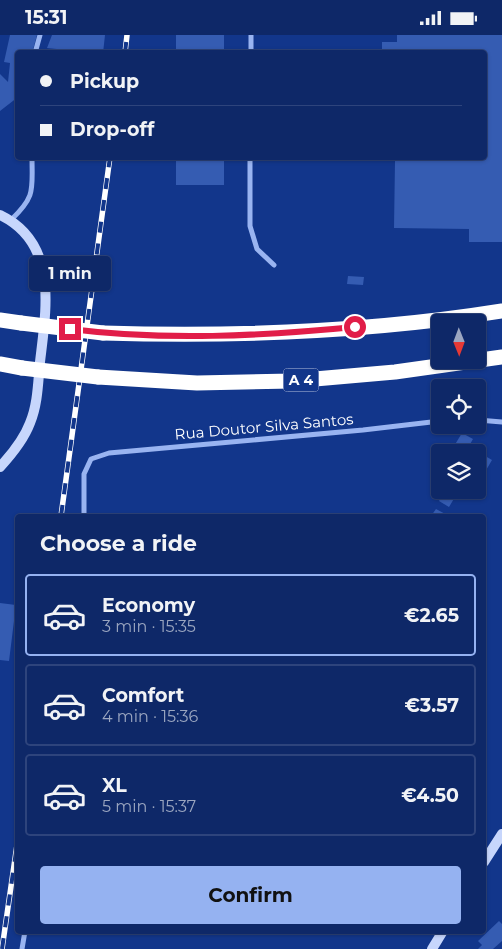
<!DOCTYPE html>
<meta charset="utf-8">
<style>
:root{--surface:#0e2868;--page:#17306e;--text:#f1f3f6;--muted:#9ba6c0;--line:#2e447c;--accent:#95b2f1}
body{margin:0;font-family:Montserrat,sans-serif;background:var(--page);color:var(--text);height:100vh;display:flex;flex-direction:column;font-size:19px;white-space:nowrap}
*{box-sizing:border-box;margin:0}
p{font-size:16px;color:var(--muted)}
.icon{flex:none;width:28px;height:28px;fill:none;stroke:currentColor;stroke-width:2;stroke-linecap:round;stroke-linejoin:round}
.map{position:relative;flex:1;overflow:hidden}
.details{position:absolute;left:15px;top:479px;width:471px;height:420px;display:flex;flex-direction:column;background:var(--surface);border-radius:5px;box-shadow:0 1px 4px #0004,0 0 0 1px var(--line)}
.details>*{flex:none}
.guide{position:absolute;left:15px;top:15px;width:472px;height:110px;border-radius:5px;box-shadow:0 1px 4px #0004,0 0 0 1px var(--line);display:grid;align-content:center;height:110px;padding:0 25px;background:var(--surface)}
.needle{width:32px;rotate:179deg}
.tools{position:absolute;left:431px;top:279px;display:grid;gap:10px}
.tools a{display:grid;place-items:center;width:55px;height:55px;border-radius:5px;background:var(--surface);box-shadow:0 1px 4px #0004,0 0 0 1px var(--line);font-size:25px}
.end{position:absolute;width:22px;height:22px;margin:-11px;border:6px solid #e11d48;background:#fff;box-shadow:0 0 0 2px #fff}
.from{border-radius:50%}
.bubble{position:absolute;height:35px;border-radius:5px;background:var(--surface);box-shadow:0 1px 4px #0004,0 0 0 1px var(--line);font-size:16px;font-weight:700;line-height:35px;text-align:center}
.guide b{display:flex;align-items:center;gap:18px;height:48px;font-size:19px}
.guide b+b{border-top:1px solid var(--line)}
.guide i{width:12px;height:12px;background:var(--text)}
ul{padding:0;list-style:none}
li{display:flex;align-items:center;gap:15px;height:82px;margin:0 10px 8px;padding:0 15px;border:2px solid var(--line);border-radius:5px}
li div{flex:1}
li b{display:block;font-size:19px}
li em{font-style:normal;font-weight:700}
li.active{border-color:var(--accent)}
li>.icon{width:45px;height:45px;stroke-width:1.5}
h2{padding:0 25px;font-size:22px;line-height:60px}
.cta{display:flex;gap:10px;margin-top:auto;padding:10px 25px}
.cta a{flex:1;height:58px;border-radius:5px;background:var(--accent);color:#111;font-size:20px;font-weight:700;line-height:58px;text-align:center}
.status{display:flex;justify-content:space-between;align-items:center;height:35px;padding:0 25px;background:var(--surface);direction:ltr}
.status svg{height:14px;fill:currentColor}
.map>svg:first-child{display:block}
.building{fill:#355cb2}
.lines{fill:none;stroke-linecap:round;stroke-linejoin:round}
.street{stroke:#99b4f1;stroke-width:5}
.secondary{stroke:#c7d6fc;stroke-width:10}
.highway{stroke:#fff;stroke-width:15}
.rail-casing{stroke:#fff;stroke-width:5.5}
.rail{stroke:#12368b;stroke-width:4;stroke-dasharray:11;stroke-linecap:butt}
.highway-bridge{stroke:#fff;stroke-width:15}
.route{stroke:#e11d48;stroke-width:6}
.labels{text-anchor:middle;stroke-width:4;stroke-linejoin:round;paint-order:stroke}
.shield{fill:#12368b;stroke:#b8c3dc;stroke-width:1}
.shield-label{font-size:14px;font-weight:bold;fill:#fff}
.street-label{font-size:15px;fill:#fff;stroke:#12368b}
</style>
<div class="status"><b>15:31</b><svg viewBox="0 0 49 12"><path d="M0 12V9h3v3zM5 12V6h3v6zM10 12V3h3v9zM15 12V0h3v12zM26 1h20v11H26zM47 4h2v5h-2z"/></svg></div>
<div class="map">
<svg width="502" height="914" viewBox="0 0 502 914">
<rect width="100%" height="100%" fill="#12368b"/>
<path class="building" d="M10,0H37L32,18H18V62L0,76V39L8,47L10,28L4,27Z
M52,0H105L103,18H66V15L47,13Z
M176,0H224V18H176Z
M397,0H502V207H469V194L394,193L395,126H382V122H485V18H382V7H397Z
M176,122H224V150H176Z
M348,241L364,242L363,250L347,249Z
M462,398L473,404L465,418H453L451,416Z
M470,412L492,425L478,449V418H467Z
M445,455H454L458,457L449,472L439,466Z
M436,474L449,481H431Z
M0,568L16,570L9,626L0,625Z
M499,886L502,889V906L493,914H478L482,910L478,906Z"/>
<g class="lines">
<path class="street" d="M35,18L40,0
M251,18V0
M250,122V191L257,214L274,230
M11,185C36,161 32,155 32,122
M478,385L502,387
M84,481V439L91,424L109,418L363,395L440,386
M22,914L25,896"/>
<path class="secondary" d="M0,180C59,208 46,275 40,327C38,347 38,369 30,388C24,404 12,419 0,432
M484,827L502,799
M432,914L443,896"/>
<path class="highway" d="M0,285L21,288
M103,298C236,302 371,297 502,276
M0,329L22,333
M98,342L197,348L292,346L395,337L502,322"/>
<defs>
<path id="rail" d="M125,18L127,0
M61,481L110,122
M2,914L18,803"/>
</defs>
<use href="#rail" class="rail-casing"/>
<use href="#rail" class="rail"/>
<path class="highway-bridge" d="M21,288L103,298
M22,333L98,342"/>
</g>
<g class="lines">
<path class="route" d="M70,294C164,306 261,301 355,292"/>
</g>
<g class="labels">
<rect class="shield" x="283.5" y="333.5" width="35" height="23" rx="4"/>
<g class="shield-label">
<text x="301" y="350">A 4</text>
</g>
<g class="street-label">
<text transform="translate(264 392) rotate(-5)" y="5">Rua Doutor Silva Santos</text>
</g>
</g>
</svg>
<div class="tools">
<a><svg class="needle" viewBox="-14 -14 28 28"><path d="M0-13l5 13h-10z" fill="#e53935"/><path d="M0 13l5-13h-10z" fill="#9ba6c0"/></svg></a>
<a><svg class="icon" aria-label="locate" viewBox="0 0 24 24"><circle cx="12" cy="12" r="6"/><path d="M12 2v4M12 18v4M2 12h4M18 12h4"/></svg></a>
<a><svg class="icon" aria-label="layers" viewBox="0 0 24 24"><path d="M12 4l9 5-9 5-9-5zM3 14l9 5 9-5"/></svg></a>
</div>
<i class="end from" style="left:355px;top:292px"></i>
<i class="end" style="left:70px;top:294px"></i>
<div class="bubble" style="left:29px;top:221px;width:82px">1 min</div>
<div class="guide">
<b><i class="from"></i>Pickup</b>
<b><i></i>Drop-off</b>
</div>
<section class="details">
<h2>Choose a ride</h2>
<ul>
<li class="active"><svg class="icon" aria-label="car" viewBox="0 0 24 24"><path d="M5 17H2v-5l4-1 3-4h7l3 4 3 1v5h-3M9 17h6M6 11h13"/><circle cx="7" cy="17" r="2"/><circle cx="17" cy="17" r="2"/></svg><div><b>Economy</b><p>3 min · 15:35</p></div><em>€2.65</em></li>
<li><svg class="icon" aria-label="car" viewBox="0 0 24 24"><path d="M5 17H2v-5l4-1 3-4h7l3 4 3 1v5h-3M9 17h6M6 11h13"/><circle cx="7" cy="17" r="2"/><circle cx="17" cy="17" r="2"/></svg><div><b>Comfort</b><p>4 min · 15:36</p></div><em>€3.57</em></li>
<li><svg class="icon" aria-label="car" viewBox="0 0 24 24"><path d="M5 17H2v-5l4-1 3-4h7l3 4 3 1v5h-3M9 17h6M6 11h13"/><circle cx="7" cy="17" r="2"/><circle cx="17" cy="17" r="2"/></svg><div><b>XL</b><p>5 min · 15:37</p></div><em>€4.50</em></li>
</ul>
<div class="cta"><a>Confirm</a></div>
</section>
</div>
